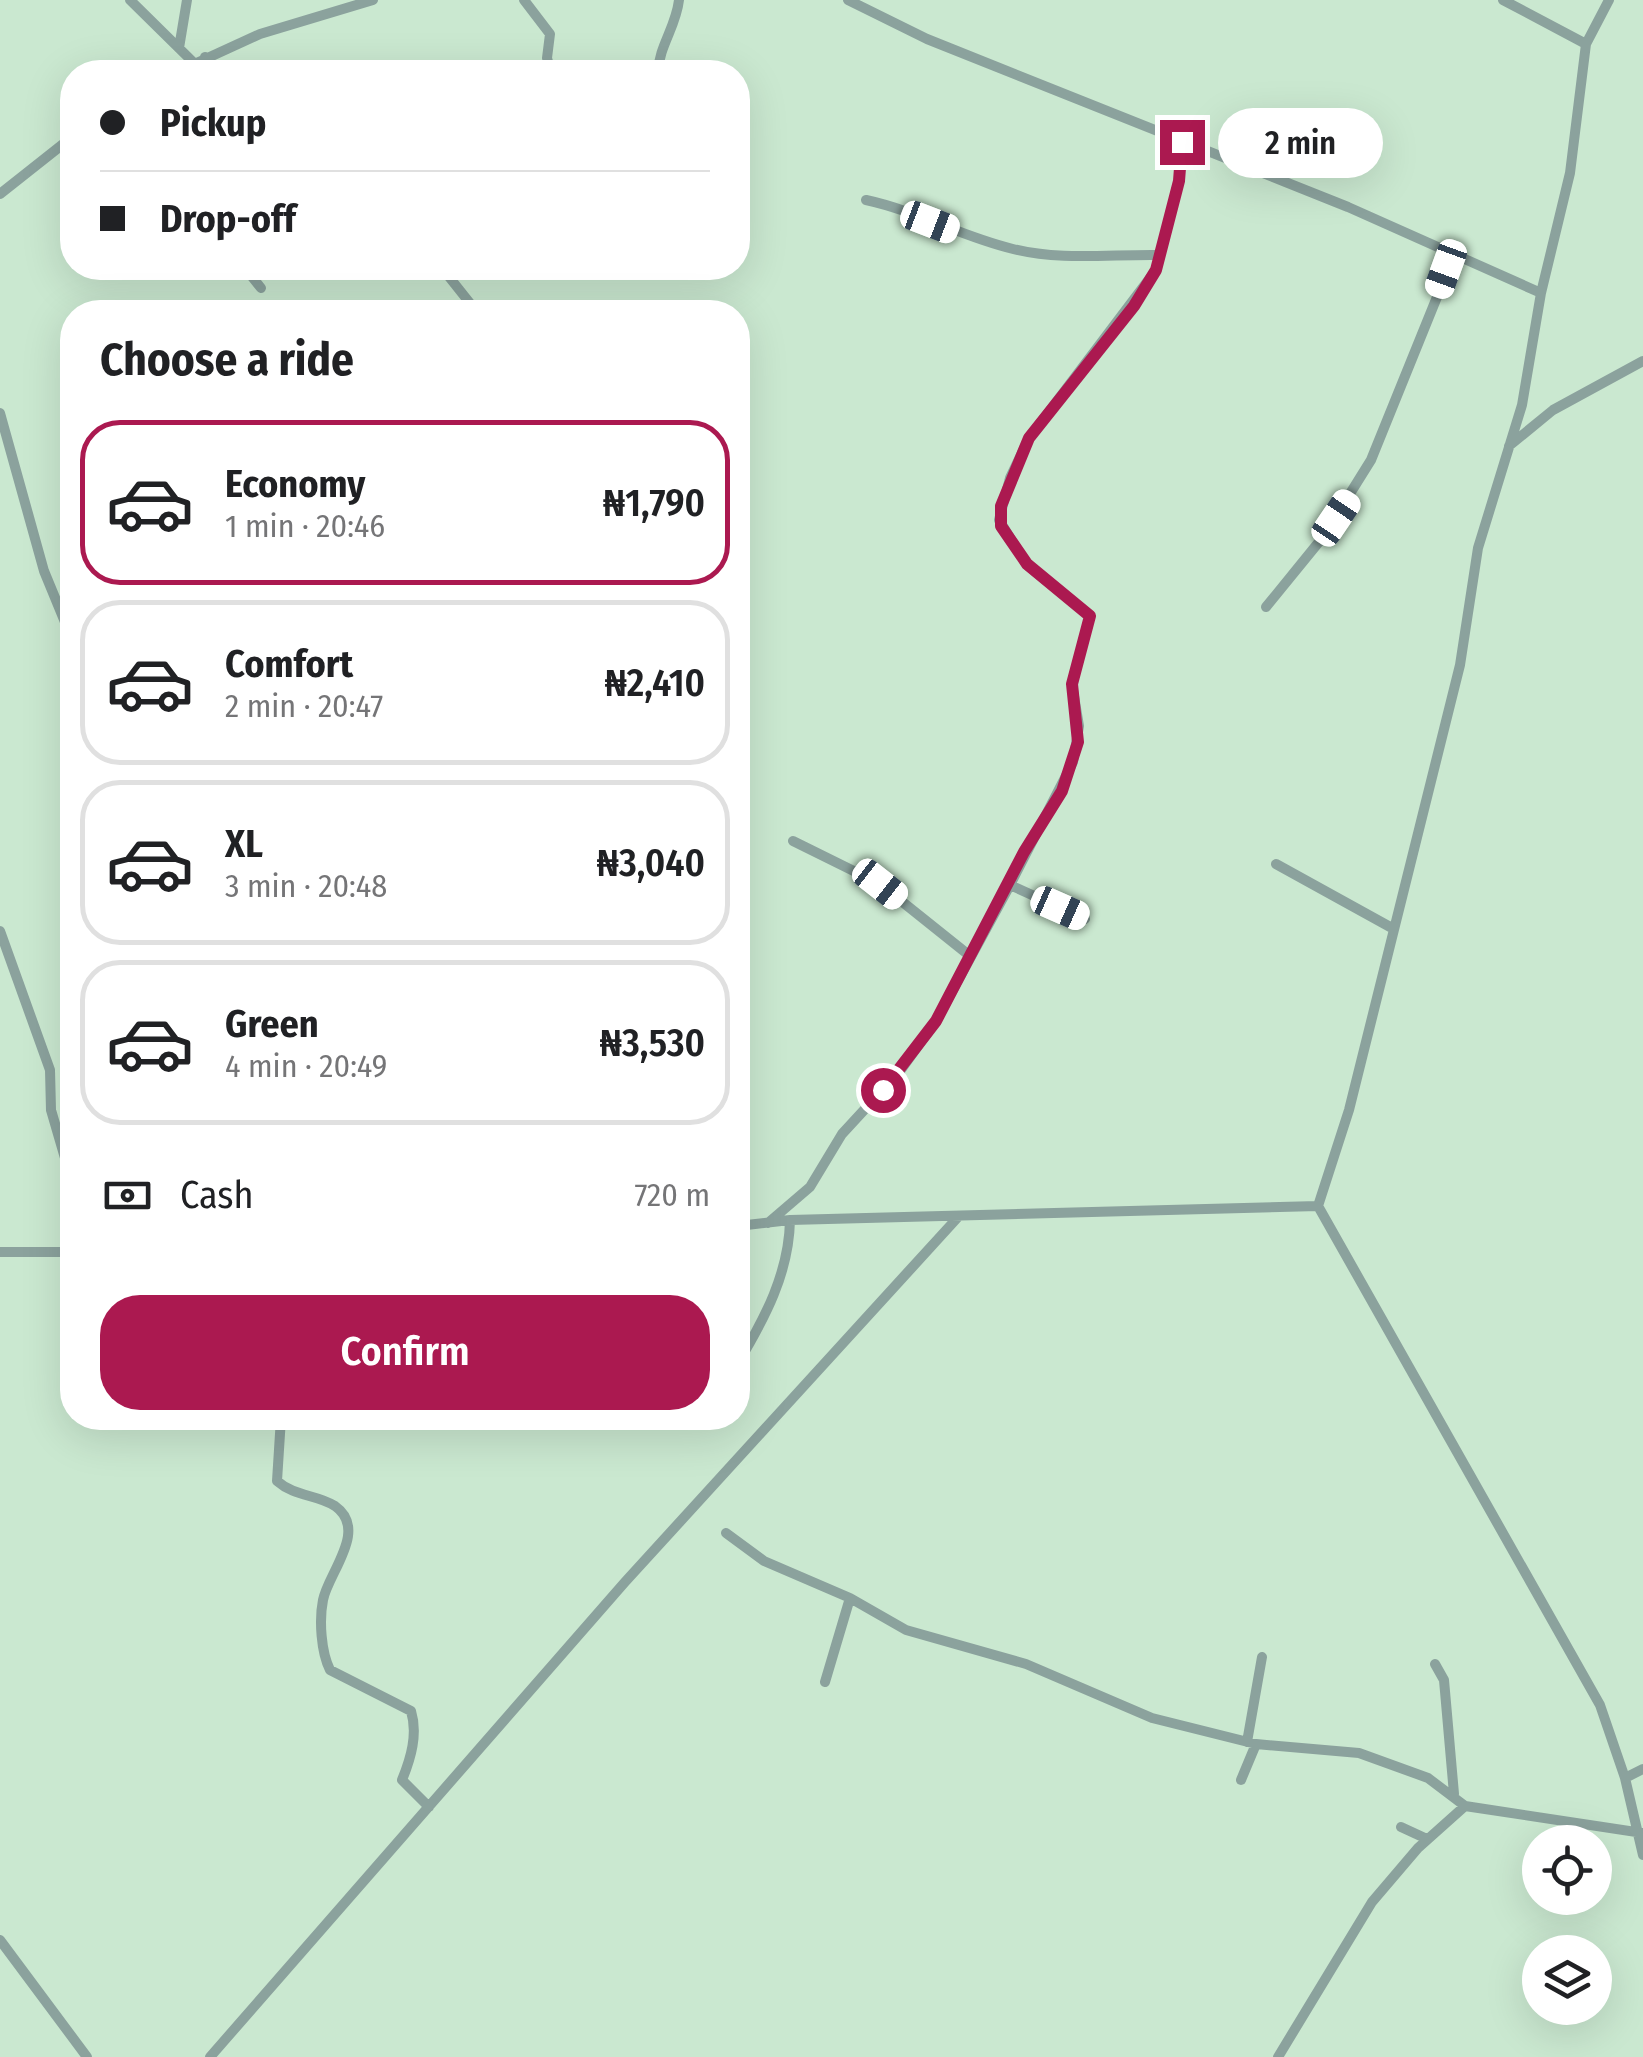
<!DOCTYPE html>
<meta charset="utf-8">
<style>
:root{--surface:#fff;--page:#f2f2f2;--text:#202124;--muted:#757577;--line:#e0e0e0;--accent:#ab1950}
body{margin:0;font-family:"Fira Sans Condensed",sans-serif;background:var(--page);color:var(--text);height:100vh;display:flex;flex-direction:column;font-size:38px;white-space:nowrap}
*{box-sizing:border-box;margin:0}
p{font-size:32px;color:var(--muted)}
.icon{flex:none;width:55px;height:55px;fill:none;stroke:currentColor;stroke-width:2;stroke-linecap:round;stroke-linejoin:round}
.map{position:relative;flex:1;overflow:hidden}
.drawer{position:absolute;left:60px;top:300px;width:690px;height:1130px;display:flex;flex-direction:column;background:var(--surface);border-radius:40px;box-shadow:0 10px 40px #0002}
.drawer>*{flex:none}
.banner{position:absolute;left:60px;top:60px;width:690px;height:220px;border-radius:40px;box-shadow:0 10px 40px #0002;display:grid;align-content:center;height:220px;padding:0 40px;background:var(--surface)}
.buttons{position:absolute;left:1522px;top:1825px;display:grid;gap:20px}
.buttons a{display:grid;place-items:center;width:90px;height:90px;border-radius:50%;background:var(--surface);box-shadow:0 10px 40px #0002;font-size:50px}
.end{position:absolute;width:45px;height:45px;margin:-22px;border:12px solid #ab1950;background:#fff;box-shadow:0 0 0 5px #fff}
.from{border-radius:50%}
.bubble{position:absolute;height:70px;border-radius:35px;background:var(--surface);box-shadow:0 10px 40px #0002;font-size:32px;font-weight:600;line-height:70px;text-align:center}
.car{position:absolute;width:30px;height:60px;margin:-30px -15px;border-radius:12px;box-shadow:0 0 8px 2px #0007;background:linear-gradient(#fff 24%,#345 0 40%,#fff 0 76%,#345 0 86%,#fff 0)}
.banner b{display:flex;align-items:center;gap:35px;height:95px;font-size:38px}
.banner b+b{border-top:2px solid var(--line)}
.banner i{width:25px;height:25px;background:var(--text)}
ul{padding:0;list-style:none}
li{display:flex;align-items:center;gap:30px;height:165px;margin:0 20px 15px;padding:0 20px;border:5px solid var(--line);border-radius:40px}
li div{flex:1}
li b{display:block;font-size:38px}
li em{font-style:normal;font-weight:600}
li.selected{border-color:var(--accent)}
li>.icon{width:90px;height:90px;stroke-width:1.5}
h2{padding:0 40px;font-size:45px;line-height:120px}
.pay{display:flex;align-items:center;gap:25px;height:110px;padding:0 40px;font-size:38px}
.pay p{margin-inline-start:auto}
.cta{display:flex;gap:20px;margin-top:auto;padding:20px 40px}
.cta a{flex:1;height:115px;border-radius:40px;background:var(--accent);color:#fff;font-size:40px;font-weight:600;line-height:115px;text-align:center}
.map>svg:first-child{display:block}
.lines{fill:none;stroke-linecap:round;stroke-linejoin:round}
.minor{stroke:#8ba29d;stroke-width:10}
.route{stroke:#ab1950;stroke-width:12}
</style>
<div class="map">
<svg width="1643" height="2057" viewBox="0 0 1643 2057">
<rect width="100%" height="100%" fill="#cae8d0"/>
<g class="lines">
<path class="minor" d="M130,0L193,62
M524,0L550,34L547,58L551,72
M848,0L927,39L1348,207L1541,293
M1503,0L1586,44
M1609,0L1586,44L1570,173L1541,293L1522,405L1478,548L1460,665L1349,1110L1318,1206L1600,1705L1625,1778L1643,1855
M179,48L187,0
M205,57L221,72
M177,72L260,34L373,0
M658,72C659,46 676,27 679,0
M0,194L72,137
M866,200C917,211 962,237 1013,249C1060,261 1111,254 1160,255
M245,268L261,288
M442,268L477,312
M0,413L44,571L72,639
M1509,446L1553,410L1643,361
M1266,607L1323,537L1371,460L1454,255
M793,841L880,884L970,956
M1276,864L1392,928
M1085,919L1010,885L1073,762L1079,726L1072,684L1090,616L1027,565L999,520L1010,478L1029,438L1156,270L1179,181L1182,142
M0,931L50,1070L51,1110L70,1175L67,1252
M768,1223L810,1187L842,1134L900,1071L936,1021L1010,885
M738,1226L790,1220L1318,1206
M0,1252H72
M738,1363C765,1318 789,1273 790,1220
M281,1418L277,1481C295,1497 316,1494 335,1506C369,1530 328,1573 323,1600C319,1620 321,1652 330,1670L411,1711C418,1734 411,1758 402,1780L429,1807
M222,1425L230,1418
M726,1533L764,1561L850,1598L906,1630L1026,1664L1152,1718L1256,1744L1359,1753L1428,1778L1465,1806
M1435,1664L1444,1680L1454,1794
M825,1682L850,1598
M1247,1742L1262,1657
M1625,1778L1643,1769
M1241,1780L1256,1744
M1401,1827L1427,1839
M0,1940L87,2057
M210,2057L625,1582L959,1216
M1278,2057L1372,1902L1418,1848L1465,1806L1643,1833"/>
</g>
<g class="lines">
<path class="route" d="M883,1090L936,1021L1024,852L1062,791L1078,742L1072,684L1090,616L1027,564L1001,526V506L1029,438L1134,306L1156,270L1179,181L1182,142"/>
</g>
</svg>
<div class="buttons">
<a><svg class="icon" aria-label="locate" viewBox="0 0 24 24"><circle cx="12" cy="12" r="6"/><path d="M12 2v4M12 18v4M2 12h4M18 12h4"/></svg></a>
<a><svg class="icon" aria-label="layers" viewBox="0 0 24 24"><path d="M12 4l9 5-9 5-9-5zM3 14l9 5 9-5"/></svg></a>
</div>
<i class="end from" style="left:883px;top:1090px"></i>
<i class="end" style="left:1182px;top:142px"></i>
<div class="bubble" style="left:1218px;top:108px;width:165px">2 min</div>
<i class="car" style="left:930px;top:222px;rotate:111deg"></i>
<i class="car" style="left:1446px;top:269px;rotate:200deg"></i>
<i class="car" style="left:1336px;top:518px;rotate:34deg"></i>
<i class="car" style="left:880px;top:884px;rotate:128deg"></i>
<i class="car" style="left:1060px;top:908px;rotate:114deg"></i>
<div class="banner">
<b><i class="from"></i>Pickup</b>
<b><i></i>Drop-off</b>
</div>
<section class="drawer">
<h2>Choose a ride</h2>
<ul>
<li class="selected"><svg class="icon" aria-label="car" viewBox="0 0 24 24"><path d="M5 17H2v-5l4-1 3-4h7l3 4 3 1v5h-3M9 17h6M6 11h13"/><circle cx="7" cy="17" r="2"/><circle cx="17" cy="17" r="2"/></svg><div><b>Economy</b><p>1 min · 20:46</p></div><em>₦1,790</em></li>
<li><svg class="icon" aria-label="car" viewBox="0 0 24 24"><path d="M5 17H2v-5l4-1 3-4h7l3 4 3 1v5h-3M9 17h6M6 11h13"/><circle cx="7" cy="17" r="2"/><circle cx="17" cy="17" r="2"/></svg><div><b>Comfort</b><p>2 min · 20:47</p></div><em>₦2,410</em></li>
<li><svg class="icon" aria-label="car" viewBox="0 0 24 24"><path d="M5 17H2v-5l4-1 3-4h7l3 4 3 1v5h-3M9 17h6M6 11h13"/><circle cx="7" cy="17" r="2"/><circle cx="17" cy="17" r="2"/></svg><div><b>XL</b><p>3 min · 20:48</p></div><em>₦3,040</em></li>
<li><svg class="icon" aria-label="car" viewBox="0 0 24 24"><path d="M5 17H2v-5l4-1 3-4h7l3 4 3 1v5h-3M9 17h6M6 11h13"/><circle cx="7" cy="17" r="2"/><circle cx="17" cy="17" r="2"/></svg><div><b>Green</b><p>4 min · 20:49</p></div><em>₦3,530</em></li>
</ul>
<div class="pay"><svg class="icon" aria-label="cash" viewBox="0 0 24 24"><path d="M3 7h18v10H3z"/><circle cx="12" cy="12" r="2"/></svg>Cash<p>720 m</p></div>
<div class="cta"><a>Confirm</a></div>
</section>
</div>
